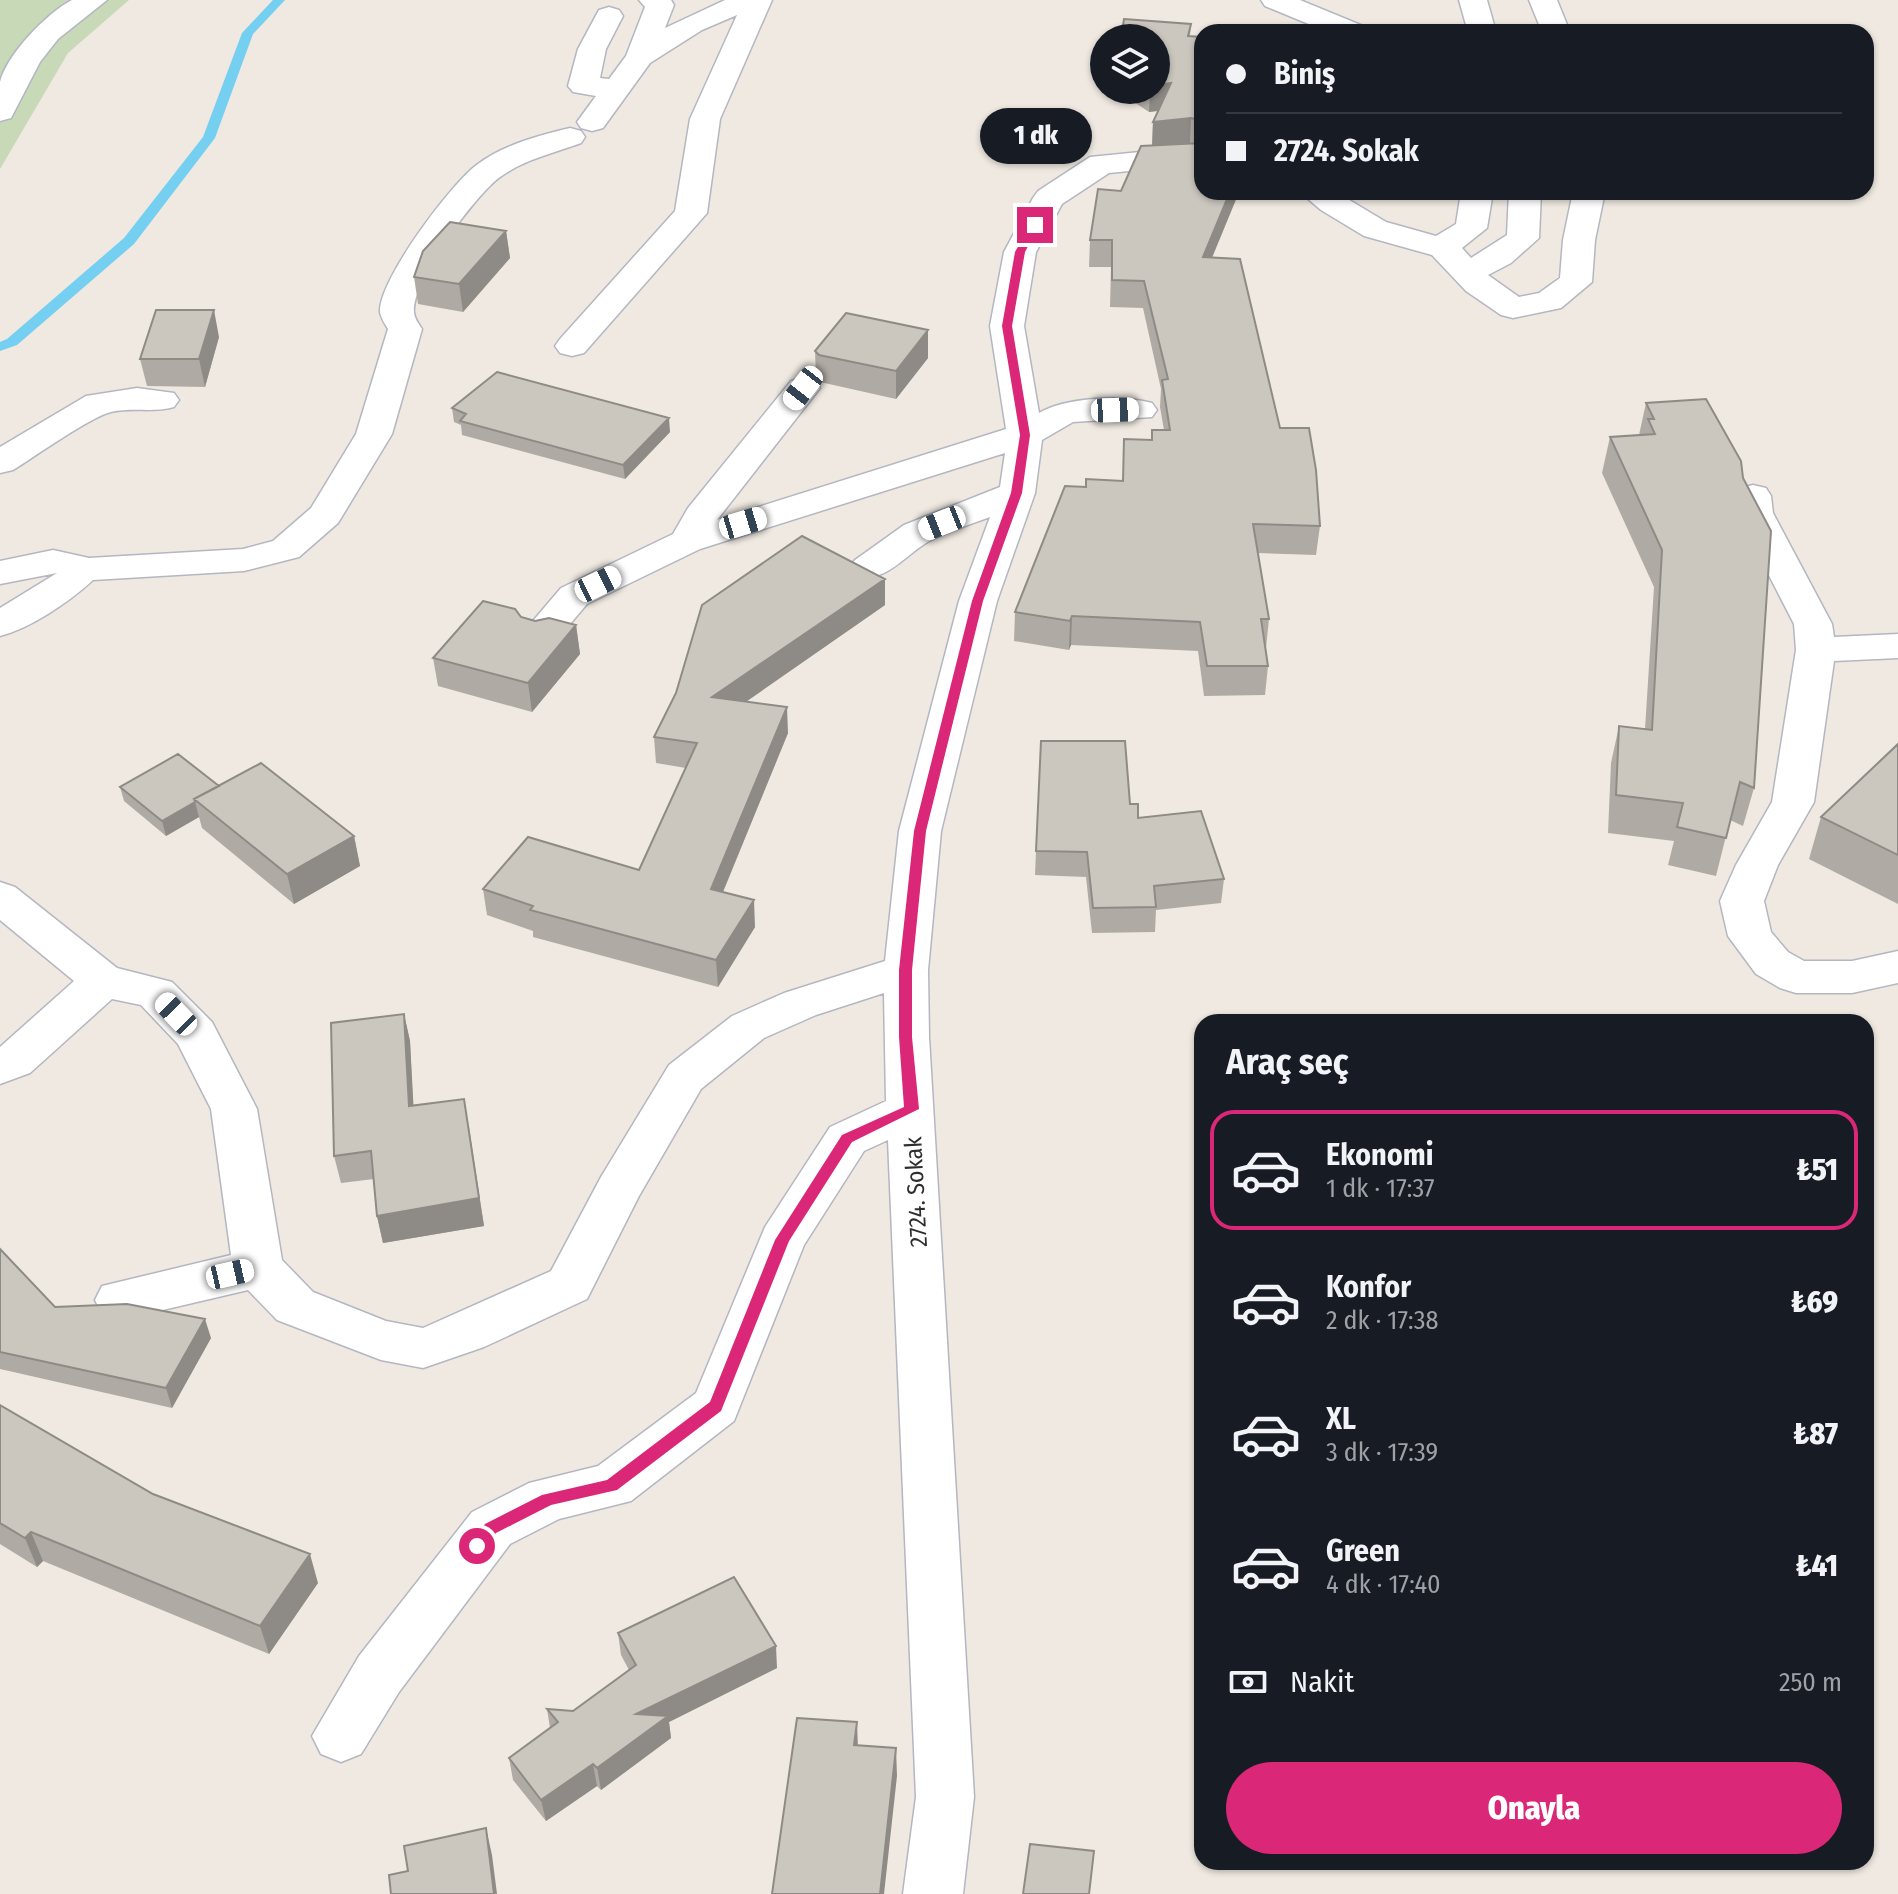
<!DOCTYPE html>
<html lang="tr">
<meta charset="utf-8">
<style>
:root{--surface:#171b24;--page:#20242c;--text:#f1f3f6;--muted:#9ea1a6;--line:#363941;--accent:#db2777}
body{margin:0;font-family:"Fira Sans Condensed",sans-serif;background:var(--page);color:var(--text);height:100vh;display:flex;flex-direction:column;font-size:30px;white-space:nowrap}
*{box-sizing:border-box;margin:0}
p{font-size:26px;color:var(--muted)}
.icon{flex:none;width:44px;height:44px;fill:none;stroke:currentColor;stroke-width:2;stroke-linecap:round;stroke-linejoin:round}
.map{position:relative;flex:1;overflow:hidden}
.panel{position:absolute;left:1194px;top:1014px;width:680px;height:856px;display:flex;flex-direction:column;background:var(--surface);border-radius:24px;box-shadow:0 2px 6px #0004}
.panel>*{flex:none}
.hud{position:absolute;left:1194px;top:24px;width:680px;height:176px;border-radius:24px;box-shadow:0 2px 6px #0004;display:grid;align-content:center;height:176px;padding:0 32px;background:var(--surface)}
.fabs{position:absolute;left:1090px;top:24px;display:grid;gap:16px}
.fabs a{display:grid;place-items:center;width:80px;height:80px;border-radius:50%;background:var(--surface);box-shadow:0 2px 6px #0004;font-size:40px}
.end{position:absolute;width:36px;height:36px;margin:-18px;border:10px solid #db2777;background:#fff;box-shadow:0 0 0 4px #fff}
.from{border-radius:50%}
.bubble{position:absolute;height:56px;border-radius:28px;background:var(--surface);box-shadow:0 2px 6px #0004;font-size:26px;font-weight:800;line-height:56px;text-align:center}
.car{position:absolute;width:24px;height:48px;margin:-24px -12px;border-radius:10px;box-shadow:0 0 6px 2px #0007;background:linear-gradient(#fff 24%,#345 0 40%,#fff 0 76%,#345 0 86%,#fff 0)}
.hud b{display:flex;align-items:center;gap:28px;height:76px;font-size:30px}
.hud b+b{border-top:2px solid var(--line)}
.hud i{width:20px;height:20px;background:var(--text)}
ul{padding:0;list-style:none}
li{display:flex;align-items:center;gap:24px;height:120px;margin:0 16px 12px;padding:0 16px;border:4px solid transparent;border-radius:24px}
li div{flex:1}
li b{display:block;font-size:30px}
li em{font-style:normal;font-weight:800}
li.selected{border-color:var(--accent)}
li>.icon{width:72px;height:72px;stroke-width:1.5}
h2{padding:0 32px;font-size:36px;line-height:96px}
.pay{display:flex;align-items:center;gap:20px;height:88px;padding:0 32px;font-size:30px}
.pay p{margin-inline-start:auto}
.button{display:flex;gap:16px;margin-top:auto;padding:16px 32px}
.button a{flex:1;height:92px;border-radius:48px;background:var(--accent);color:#fff;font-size:32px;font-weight:800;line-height:92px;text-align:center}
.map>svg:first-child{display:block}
.cemetery{fill:#c8d9b8}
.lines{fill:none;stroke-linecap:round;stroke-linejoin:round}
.stream{fill:#75cff0;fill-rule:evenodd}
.minor-casing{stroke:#b4b7c1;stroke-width:3}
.minor{fill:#fff;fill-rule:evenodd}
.wall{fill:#afaba4}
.shaded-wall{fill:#8e8b86}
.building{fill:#cbc7bf;stroke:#8e8b86;stroke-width:2}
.route{fill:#db2777}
.labels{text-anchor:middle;stroke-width:8;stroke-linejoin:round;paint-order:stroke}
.street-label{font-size:24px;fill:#2e2e2e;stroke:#fff}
</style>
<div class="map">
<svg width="1898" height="1894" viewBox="0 0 1898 1894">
<rect width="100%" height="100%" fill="#efe9e1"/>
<path class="cemetery" d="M0,0H129L68,53L0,169Z"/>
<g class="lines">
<path class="stream" d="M273,0H285L253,34L215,138L134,244L17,345L0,351V342L7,339L124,238L203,137L242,33Z"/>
<defs>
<path id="minor" d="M72,0H107L58,39L40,62L11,118L0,121C0,109 0,93 0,82C7,54 47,13 72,0Z
M639,0H671L674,5L665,28L725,0H772L720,119L707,213L584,353L572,356L560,353L555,346L560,339L675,211L690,119L737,15L702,30L650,63L603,128L592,131L581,128L577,122L596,96L573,92L568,86L578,49L599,10L609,7L619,10L623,16L606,49L600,78L609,79L626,56L645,7Z
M1261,0H1300L1363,26L1367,32H1328L1265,6Z
M1459,0H1487L1496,32H1468Z
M1529,0H1557L1570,32H1542Z
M570,128L581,131L585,137L581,143C554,153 523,160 500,177C475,195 411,282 414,312C414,318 419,324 422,329L392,434L338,523L299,557L244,571L93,580C69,602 31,628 0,636V608L57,573L0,584V561L53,550L89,558L243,549L273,541L311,508L356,434L388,329C385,324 381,318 380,312C378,281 452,182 478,164C503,145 540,135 570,128Z
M1190,147L1202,149V167L1190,165L1109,173L1062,204L1036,252L1024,326L1039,413C1066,397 1122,395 1152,403L1157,410L1152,417L1073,422L1042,440L1035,493L997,601L941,831L928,970L929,1037L974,1797L963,1894H903L916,1797L888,1140L864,1151L804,1245L734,1421L631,1501L559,1519L510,1544L399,1692L361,1754L341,1762L321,1754L312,1736L359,1656L472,1512L529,1483L598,1466L696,1393L765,1227L830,1127L886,1101L884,993L816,1015L764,1038L701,1089L639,1196L587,1299L484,1347L423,1368L381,1360L277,1320L248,1290L120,1320L102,1314L95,1300L102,1286L231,1255L211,1109L178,1044L141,1005L112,999L30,1073L0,1084V1047L74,981L0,920V882L15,887L117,968L172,982L212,1022L257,1109L282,1260L313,1292L386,1321L423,1328L551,1271L601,1177L669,1065L732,1016L784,993L885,961L899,831L959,601L990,517C971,524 950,531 931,540C905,554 887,584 855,576L849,568L855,560L904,525L1000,487L1005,453L700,549L587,604L554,643L540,647L526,643L521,635L561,588L673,534L688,508L791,381L803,378L815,381L820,388L717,520L1006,429L990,326L1004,252L1033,198L1038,191L1090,157Z
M1300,192H1336L1386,222L1436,236L1456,224L1461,192H1493L1487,228L1462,248L1471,258L1507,235L1509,192H1541L1539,238L1511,263L1488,275L1519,297L1539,293L1560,278L1563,240L1573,192H1605L1595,240L1592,282L1561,308L1513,318L1501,315L1466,291L1432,255L1364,236L1321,210Z
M137,388L174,393L179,400L174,407C154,413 133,407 111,412C92,416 34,457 13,470L0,473V447L86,396Z
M1753,485L1766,488L1771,496L1773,513L1832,624L1834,637L1898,634V658L1834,661L1814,802L1778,865L1764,901L1771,932L1788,952L1804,961H1852L1898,951V983L1852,993H1796L1780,988L1756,974L1728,936L1720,901L1736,865L1772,802L1796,650L1794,624L1737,513L1735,496L1740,488Z"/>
</defs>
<use href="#minor" class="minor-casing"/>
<use href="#minor" class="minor"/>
</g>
<path class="wall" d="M1191,24L1190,36L1202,37V192H1239L1212,258L1320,526L1316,555L1258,553L1269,619L1266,648L1268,666L1265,695L1204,696L1198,651L1071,645L1069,650L1014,641L1015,612L1086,487L1122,481L1152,440L1164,430L1160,407L1161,389L1143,308L1110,307L1111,267H1089L1090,240L1121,191L1152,146L1153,122L1158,111L1149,112L1116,90H1156Z
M506,231L510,258L463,312L418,304L414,277Z
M928,330V358L896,399L820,382L816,378L815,351Z
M219,337L205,387L147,386L140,359Z
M1706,399L1754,788L1743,826L1730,820L1716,876L1668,865L1674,841L1608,833L1611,763L1619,726L1645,729L1654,587L1602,473L1610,437L1639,435L1646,403Z
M452,408L670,432L625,479L462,435L461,425L454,422Z
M885,579V605L747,701L788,733L723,892L755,927L718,987L533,937V931L487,915L483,889L639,870L686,768L656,763L654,737Z
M521,617L535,621L576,625L580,654L532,712L438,686L433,658Z
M1898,744V904L1809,859L1821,817Z
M219,786L354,836L360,866L294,904L202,828L199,817L166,836L124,801L120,787Z
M1130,804L1138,818L1224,879L1221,903L1156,910L1155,932L1092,933L1086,877L1035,875L1036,851Z
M404,1014L410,1041L413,1106L469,1127L484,1226L383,1243L377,1216L374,1179L341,1183L334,1156Z
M0,1249L55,1307L211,1338L172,1408L0,1369Z
M0,1405L153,1494L318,1583L269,1654L43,1561L37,1567L0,1544Z
M618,1633L777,1668L669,1722L671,1738L601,1790L597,1786L546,1821L513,1780L509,1758L550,1728L547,1709L573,1711L629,1670L621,1655Z"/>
<path class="shaded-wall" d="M1171,83L1170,109L1149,112L1150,90H1156V85Z
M1191,118L1190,144L1152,148L1153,122Z
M1230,192H1239L1201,284L1203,257Z
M506,231L510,258L463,312L459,284Z
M214,310L219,337L205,387L199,359Z
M928,330V358L896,399V371Z
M669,418L670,432L625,479L623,465Z
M885,579V605L714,724L712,697Z
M1072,616L1071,645L1069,650L1070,621Z
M576,625L580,654L532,712L528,683Z
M787,707L788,733L713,916L711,889Z
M195,802L199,817L166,836L162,821Z
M354,836L360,866L294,904L287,874Z
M754,900L755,927L718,987L716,960Z
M404,1014L410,1041L415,1134L409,1106Z
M464,1099L484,1226L383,1243L377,1216Z
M205,1319L211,1338L172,1408L166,1388Z
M31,1532L43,1561L37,1567L25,1538Z
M310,1554L318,1583L269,1654L260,1626Z
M776,1646L777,1668L669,1722L671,1738L601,1790L597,1768L636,1714Z
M857,1722L858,1749L854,1745Z
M896,1748L897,1776L884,1894H880Z
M593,1764L597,1786L546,1821L541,1800Z
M486,1828L492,1855L497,1894H494Z"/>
<path class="building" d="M1124,19L1191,24L1188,36L1202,37V121L1191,118L1153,122L1171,83L1156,85V38H1121Z
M1202,143V192H1230L1203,257L1240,259L1280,428H1309L1316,470L1320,526L1253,524L1269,619H1261L1268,666H1207L1200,622L1072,616L1070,621L1015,612L1065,486L1086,487V479L1123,481L1124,439L1152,440V430H1170L1162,380L1168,379L1144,281L1112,280V240H1090L1098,189L1121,191L1141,146Z
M450,222L506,231L459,284L414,277L423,251Z
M156,310H214L199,359H140Z
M846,313L928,330L896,371L819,355L815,351Z
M497,372L669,418L623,465L460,421L466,414L452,408Z
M1706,399L1741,461L1743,478L1771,531L1754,788L1740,782L1726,838L1677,827L1683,803L1616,795L1619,726L1652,730L1662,550L1610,437L1655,434L1648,419H1654L1646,403Z
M802,536L885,579L712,697L787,707L711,889L754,900L716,960L530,910L533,906L483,889L528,837L639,870L697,743L654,737L676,693L702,605Z
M483,601L515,609L521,617L535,621L549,618L576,625L528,683L433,658Z
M1041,741H1125L1130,804H1138V818L1201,811L1224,879L1154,886L1156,907L1093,908L1087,852L1036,851Z
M1898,744V855L1821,817Z
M178,754L219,786L194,799L195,802L162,821L120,787Z
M261,763L354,836L287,874L194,799Z
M404,1014L409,1106L464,1099L479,1198L377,1216L371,1151L334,1156L331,1023Z
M0,1249L55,1307L127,1304L205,1319L166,1388L0,1352Z
M0,1405L153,1494L310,1554L260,1626L31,1532L25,1538L0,1523Z
M734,1577L776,1646L636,1714L668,1716L597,1768L593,1764L541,1800L509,1758L558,1722L547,1709L573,1711L636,1665L618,1633Z
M797,1718L857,1722L854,1745L896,1748L880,1894H772Z
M486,1828L494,1894H391L389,1875L408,1871L404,1846Z
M1030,1844L1094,1851L1089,1894H1023Z"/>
<path class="route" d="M1035,222L1039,225L1025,252L1012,326L1030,435L1022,493L983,601L926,831L912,970V1037L919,1109L852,1142L789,1241L721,1411L617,1490L551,1505L496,1533L482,1551H471V1541L485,1524L542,1495L607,1480L710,1402L775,1240L842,1135L904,1107L899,1037V970L914,831L972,601L1011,493L1020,435L1002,326L1015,252L1030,225Z"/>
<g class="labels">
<g class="street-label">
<text transform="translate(916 1192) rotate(-93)" y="8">2724. Sokak</text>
</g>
</g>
</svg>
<div class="fabs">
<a><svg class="icon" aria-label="layers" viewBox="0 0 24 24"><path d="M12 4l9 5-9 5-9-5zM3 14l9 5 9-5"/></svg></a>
</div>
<i class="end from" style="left:477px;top:1546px"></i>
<i class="end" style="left:1035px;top:225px"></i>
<div class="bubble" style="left:980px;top:108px;width:112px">1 dk</div>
<i class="car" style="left:803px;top:388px;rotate:218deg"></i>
<i class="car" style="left:1115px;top:410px;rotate:88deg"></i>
<i class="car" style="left:743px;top:523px;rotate:73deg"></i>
<i class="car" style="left:942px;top:523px;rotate:248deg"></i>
<i class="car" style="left:598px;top:584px;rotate:64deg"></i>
<i class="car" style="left:176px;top:1014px;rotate:316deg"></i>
<i class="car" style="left:230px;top:1274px;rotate:77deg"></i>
<div class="hud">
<b><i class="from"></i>Biniş</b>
<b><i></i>2724. Sokak</b>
</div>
<section class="panel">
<h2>Araç seç</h2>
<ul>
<li class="selected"><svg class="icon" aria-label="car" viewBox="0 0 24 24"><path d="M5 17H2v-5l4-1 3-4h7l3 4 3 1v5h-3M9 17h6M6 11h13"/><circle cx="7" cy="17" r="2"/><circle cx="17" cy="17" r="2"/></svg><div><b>Ekonomi</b><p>1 dk · 17:37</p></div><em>₺51</em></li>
<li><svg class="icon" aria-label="car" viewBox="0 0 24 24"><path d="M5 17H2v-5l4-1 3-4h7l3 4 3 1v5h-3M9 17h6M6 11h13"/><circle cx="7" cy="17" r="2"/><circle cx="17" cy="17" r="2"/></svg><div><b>Konfor</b><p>2 dk · 17:38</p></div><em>₺69</em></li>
<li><svg class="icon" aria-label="car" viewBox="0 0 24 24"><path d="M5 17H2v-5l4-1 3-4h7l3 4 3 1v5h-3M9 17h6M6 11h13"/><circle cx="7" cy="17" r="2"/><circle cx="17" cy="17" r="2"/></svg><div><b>XL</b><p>3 dk · 17:39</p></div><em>₺87</em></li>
<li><svg class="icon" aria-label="car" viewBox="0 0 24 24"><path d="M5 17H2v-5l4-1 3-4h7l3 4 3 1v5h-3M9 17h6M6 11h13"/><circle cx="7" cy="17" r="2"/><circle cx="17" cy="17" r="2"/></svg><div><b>Green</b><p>4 dk · 17:40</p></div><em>₺41</em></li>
</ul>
<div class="pay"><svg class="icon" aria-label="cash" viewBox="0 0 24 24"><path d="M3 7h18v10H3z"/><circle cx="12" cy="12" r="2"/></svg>Nakit<p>250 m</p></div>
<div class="button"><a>Onayla</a></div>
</section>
</div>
